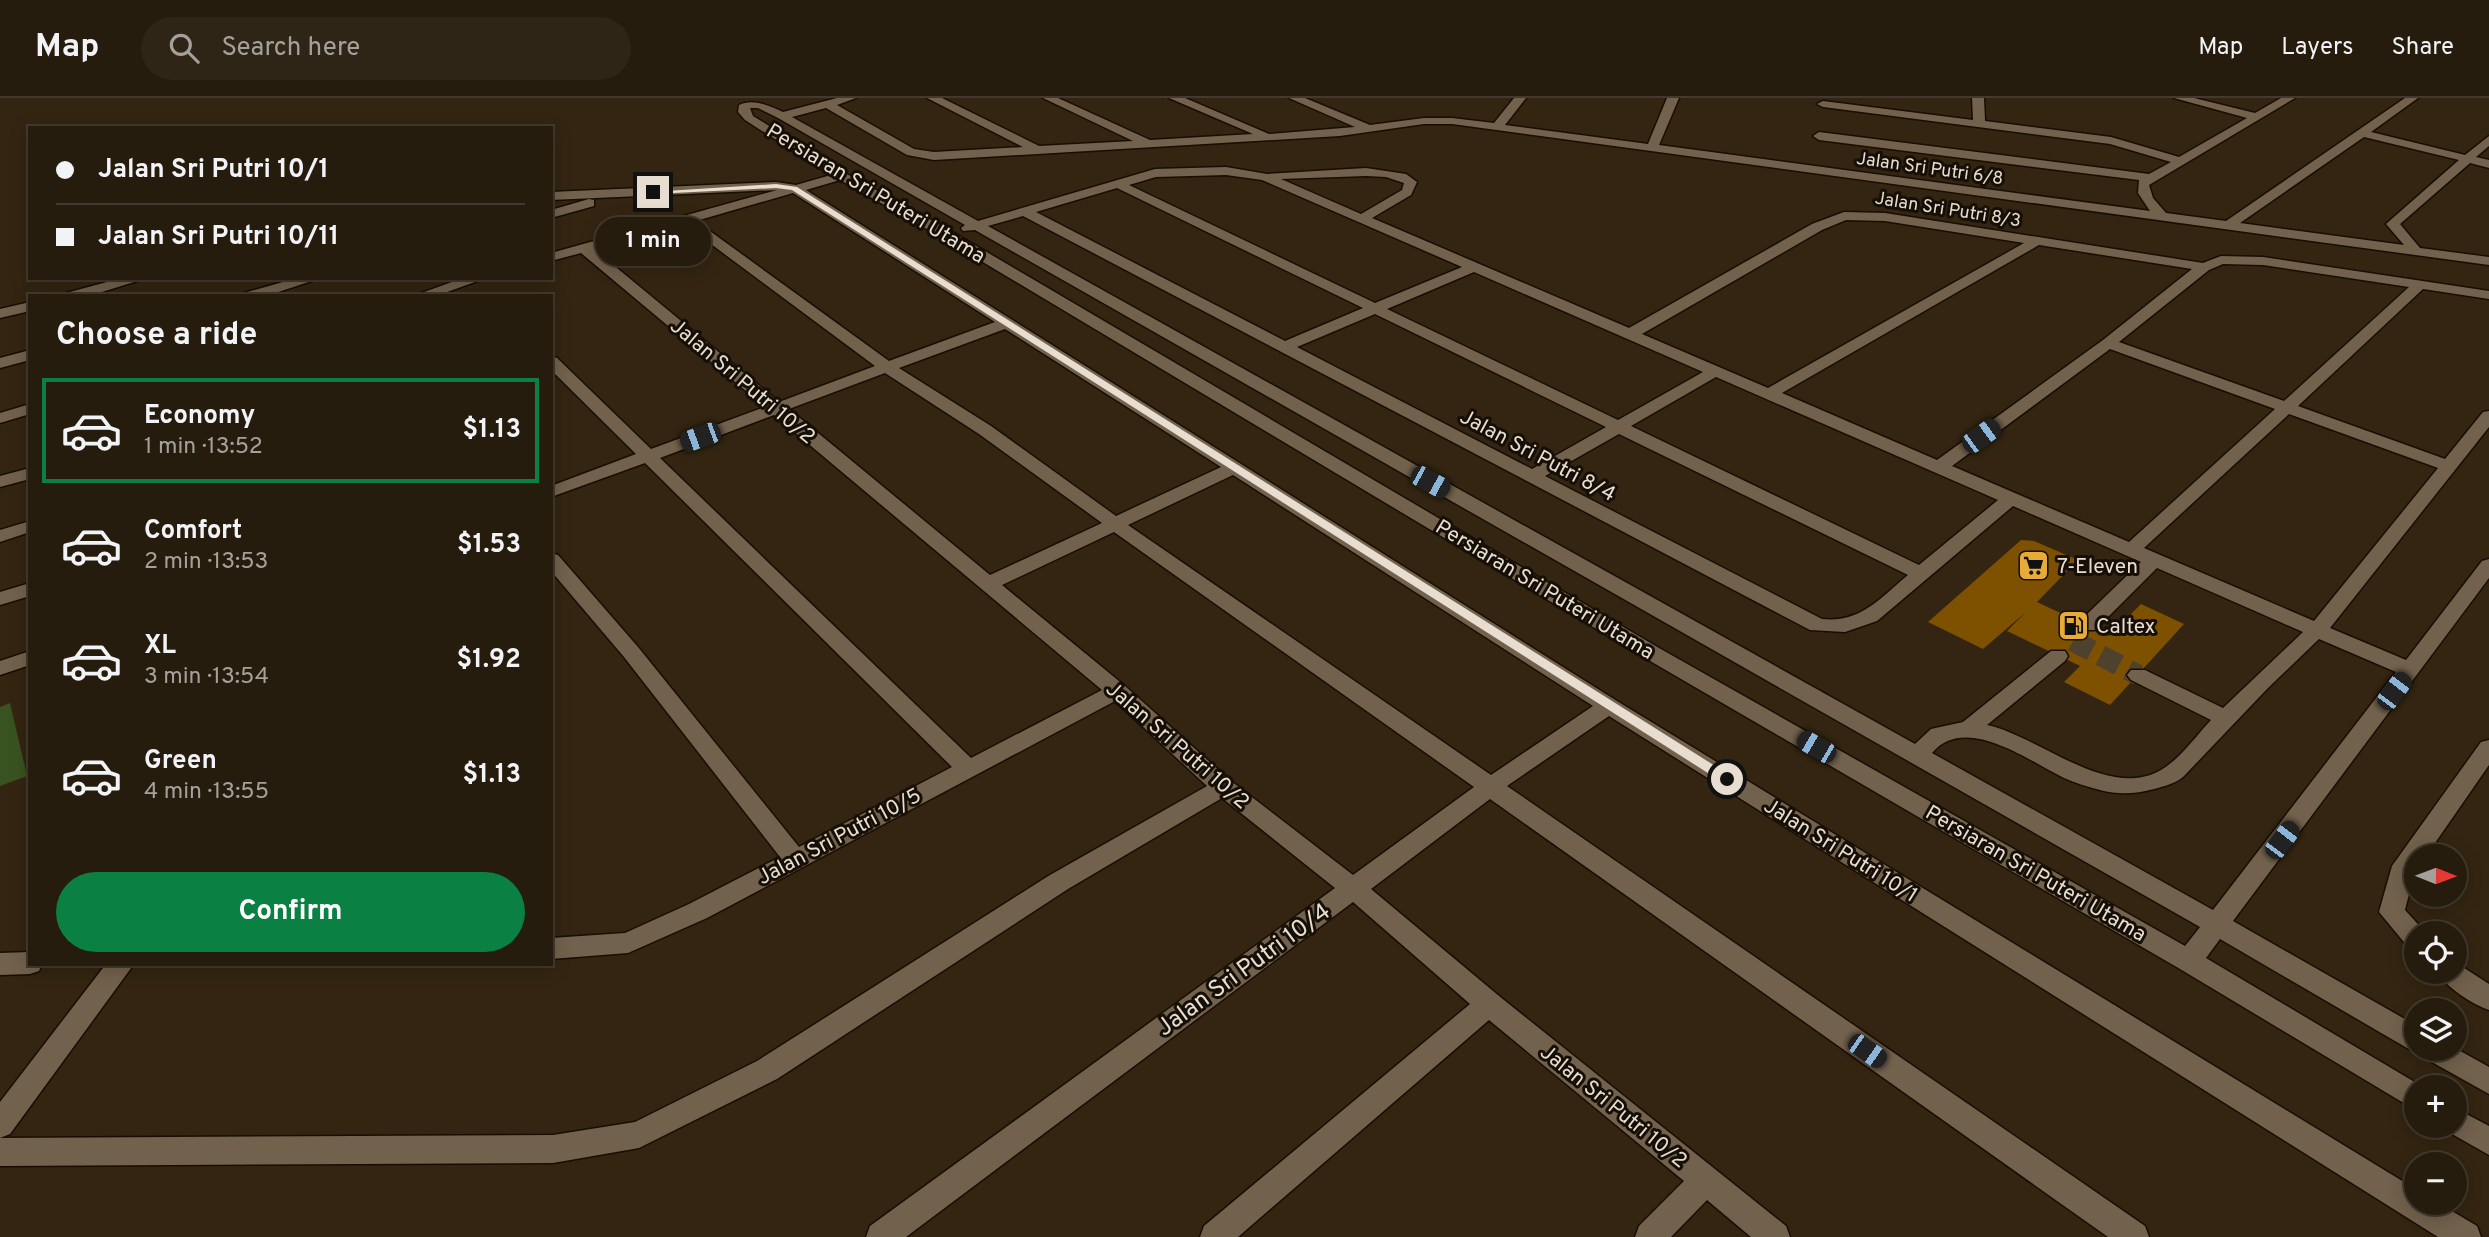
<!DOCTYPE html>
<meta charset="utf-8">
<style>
:root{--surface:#261c0d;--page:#2e2516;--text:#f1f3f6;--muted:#a4a19d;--line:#423a2e;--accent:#0b8043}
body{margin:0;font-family:Overpass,sans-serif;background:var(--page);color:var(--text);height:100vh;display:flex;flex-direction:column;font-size:26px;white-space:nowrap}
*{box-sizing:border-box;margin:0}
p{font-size:23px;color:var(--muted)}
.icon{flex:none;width:38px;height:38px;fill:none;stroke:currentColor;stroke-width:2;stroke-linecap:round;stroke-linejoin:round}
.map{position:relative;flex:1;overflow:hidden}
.side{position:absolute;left:28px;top:196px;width:525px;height:672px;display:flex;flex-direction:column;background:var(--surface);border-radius:0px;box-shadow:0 4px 18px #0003,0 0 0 2px var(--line)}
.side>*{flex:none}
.hud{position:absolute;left:28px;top:28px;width:525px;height:154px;border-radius:0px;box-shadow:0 4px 18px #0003,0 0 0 2px var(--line);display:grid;align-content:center;height:154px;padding:0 28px;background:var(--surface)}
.needle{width:46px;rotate:91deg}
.buttons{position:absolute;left:2404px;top:746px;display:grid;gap:14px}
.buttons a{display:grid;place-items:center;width:63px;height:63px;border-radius:50%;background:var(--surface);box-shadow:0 4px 18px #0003,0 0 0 2px var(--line);font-size:35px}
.end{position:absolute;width:32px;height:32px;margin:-16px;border:9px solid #e7ddd1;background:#111;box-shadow:0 0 0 4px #111}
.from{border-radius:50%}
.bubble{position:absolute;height:49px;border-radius:24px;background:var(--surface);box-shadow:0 4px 18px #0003,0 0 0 2px var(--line);font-size:23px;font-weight:700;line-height:49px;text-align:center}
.car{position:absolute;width:21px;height:42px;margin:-21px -10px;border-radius:9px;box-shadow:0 0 5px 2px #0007;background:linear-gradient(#222 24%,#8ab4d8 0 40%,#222 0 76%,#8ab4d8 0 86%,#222 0)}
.hud b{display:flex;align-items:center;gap:24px;height:66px;font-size:26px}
.hud b+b{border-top:2px solid var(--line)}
.hud i{width:18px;height:18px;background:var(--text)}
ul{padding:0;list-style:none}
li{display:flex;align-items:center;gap:21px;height:105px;margin:0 14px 10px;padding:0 14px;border:4px solid transparent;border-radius:0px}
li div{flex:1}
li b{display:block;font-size:26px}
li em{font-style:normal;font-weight:700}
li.on{border-color:var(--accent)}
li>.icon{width:63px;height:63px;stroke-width:1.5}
h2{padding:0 28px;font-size:32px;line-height:84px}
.cta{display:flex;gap:14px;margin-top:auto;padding:14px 28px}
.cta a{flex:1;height:80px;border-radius:42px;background:var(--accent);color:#fff;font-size:28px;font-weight:700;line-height:80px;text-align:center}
header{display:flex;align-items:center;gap:42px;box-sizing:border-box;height:98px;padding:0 35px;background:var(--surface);border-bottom:2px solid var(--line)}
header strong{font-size:33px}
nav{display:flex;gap:38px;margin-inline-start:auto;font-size:24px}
.search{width:490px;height:63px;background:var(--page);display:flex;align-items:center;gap:18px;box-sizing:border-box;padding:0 24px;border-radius:38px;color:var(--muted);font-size:26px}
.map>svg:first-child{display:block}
.green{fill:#395320}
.building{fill:#7e5100}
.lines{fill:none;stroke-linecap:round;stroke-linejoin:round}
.minor-tunnel{stroke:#4e412e;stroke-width:21;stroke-dasharray:21 10;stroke-linecap:butt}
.minor-casing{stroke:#1a0d00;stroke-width:3}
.minor{fill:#72614c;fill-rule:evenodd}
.route{fill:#e7ddd1}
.labels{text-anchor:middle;stroke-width:6;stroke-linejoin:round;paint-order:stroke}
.far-street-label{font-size:18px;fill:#e7ddd1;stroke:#160f07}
.street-label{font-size:21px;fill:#e7ddd1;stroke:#160f07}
.poi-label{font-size:21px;fill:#e7ddd1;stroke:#160f07;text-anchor:start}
.near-street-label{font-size:24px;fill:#e7ddd1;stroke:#160f07}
</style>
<header>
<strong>Map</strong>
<div class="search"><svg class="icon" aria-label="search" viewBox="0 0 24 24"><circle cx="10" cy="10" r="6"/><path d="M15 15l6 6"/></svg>Search here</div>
<nav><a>Map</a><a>Layers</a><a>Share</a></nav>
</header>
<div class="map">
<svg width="2489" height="1139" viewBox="0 0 2489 1139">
<rect width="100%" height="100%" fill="#332511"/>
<path class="green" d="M10,605L27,678L0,688V609Z"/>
<path class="building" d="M2021,442L2034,443L2078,462L2037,504L2109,538L2141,506L2184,526L2110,607L2064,584L2080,568L2007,533L2026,514L1983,551L1928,524Z"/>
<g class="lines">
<path class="minor-tunnel" d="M2073,543L2138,577"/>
<defs>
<path id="minor" d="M837,0H856L837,7L914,51L934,54L1023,49L927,0H942L1039,48L1133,43L1043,0H1058L1150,42L1253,36L1169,0H1185L1269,36L1355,29L1289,0H1305L1370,27L1424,20H1452L1494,25L1514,0H1526L1505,27L1648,46L1667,0H1679L1659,47L2150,113L2138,95L2139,82L1819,42L1813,38L1819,34L2149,76L2171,64L2110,46L1823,9L1817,6L1823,3L1973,22L1972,0H1984L1985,23L2111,39L2179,59L2247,20L2174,0H2194L2255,15L2281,0H2295L2149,87L2153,100L2166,115L2226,123L2405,0H2418L2371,34L2465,57L2489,38V48L2476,59L2489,62V70L2470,65L2400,126L2420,150L2489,159V167L1452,26H1424L1340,38L934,62L907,57L826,10L792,19L978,123L1155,71L1226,69L1267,76L1366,70L1406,76L1417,84L1411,97L1372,120L1629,230L1812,126L1844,114L1885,115L2203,165L2221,158L2263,159L2489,193V201L2423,191L2298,308L2445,361L2483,314L2489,313V329L2330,530L2406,562L2482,463L2489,461V480L2233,823L2417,928V950H2455L2489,969V996L2421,958L2419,953L2407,950L2220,841L2206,860L2423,989H2417V1013L2180,871L1645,560L941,139L840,82L806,92L1617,603L2417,1092V1104H2437L2477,1128L2481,1139H2438L1609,618L1507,688L2145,1128L2149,1139H2108L1490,701L1371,791L1499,898L1786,1128L1790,1139H1751L1707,1102L1671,1139H1635L1639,1128L1684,1083L1489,922L1238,1139H1200L1204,1128L1470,906L1353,804L906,1139H866L870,1128L1335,790L1222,700L1068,791L777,981L639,1050L553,1065L0,1068V1040L553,1037L635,1024L757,963L1050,777L1207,688L1115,603L707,820L628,855L551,861V840L625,835L689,806L780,759L624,559L551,473V455L558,457L638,549L799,749L952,669L645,365L551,399V388L636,356L551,272V258L557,260L651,351L765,309L581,155L551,163V155L777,92L551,102V94L776,84L796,87L831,77L745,22L738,14L739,7C753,0 770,8 783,14ZM750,10H758L778,20L965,127L961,130L963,133L975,132L2200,829L2185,848L1659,550L951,133L845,75L753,18ZM2364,39L2459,62L2386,126L2404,147L2240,125ZM1226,77L1262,82L1462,169L1375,205L1129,87L1156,79ZM1366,78L1386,79L1404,85L1402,92L1361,116L1281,81ZM1117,90L1363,210L1285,243L1036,114ZM793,95L995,224L889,263L696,123ZM1023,118L1810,532L1845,534L1877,523L2013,408L2141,464L2081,522L2078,527L2081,532H2095L2157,470L2303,534L2223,610L2145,572H2131L2127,577L2131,582L2211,622C2196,638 2180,661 2161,672C2108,703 2039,638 1987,627L2065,563L2068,558L2065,553H2051L1963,624L1931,631L1915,646L988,128ZM1846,122L1885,123L2024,145L1768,290L1642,236L1822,132ZM684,126L875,268L779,304L594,151ZM2039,147L2192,171L2103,242L1937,362L1782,295ZM2223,166L2263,167L2409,189L2284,303L2119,244L2209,172ZM1474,174L1703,274L1618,322L1387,211ZM1375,216L1606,329L1532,371L1297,249ZM1005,231L1221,369L1116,418L991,328L899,270ZM2110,251L2275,311L2129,444L1952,368ZM885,275L979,336L1102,425L990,477L789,311ZM1716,279L1998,402L1919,467L1631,328ZM2289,316L2438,370L2314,523L2144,450ZM774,317L1102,592L971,660L660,360ZM1619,336L1908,477C1880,500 1861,525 1822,521L1545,378ZM1233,377L1593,608L1491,677L1128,427ZM1114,434L1474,689L1353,777L1231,683L1125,588L1002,487ZM2319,541L2396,574L2213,812L1932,655C1965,615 2029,663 2064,680C2075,685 2088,689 2100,692C2118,697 2136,696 2154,691C2165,688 2174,686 2183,679L2268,590Z
M589,101L594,102V108L551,120V112Z
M122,180H147L89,198H64L66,195Z
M297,180H321L266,198H242L244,195Z
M463,180H486L436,198H413Z
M30,204V213L0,220V211Z
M30,252V262L0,270V260Z
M30,306V316L0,325V315Z
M30,370V381L0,389V378Z
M30,423V434L0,444V432Z
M30,485V498L0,507V494Z
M30,553V567L0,577V563Z
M2489,642V667L2426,758H2417C2417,775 2409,794 2405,812L2426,835H2417V852L2408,849L2379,814L2392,768L2481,644Z
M30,854V866H42L39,873L30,876L0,877V855Z
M2455,864L2489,886V912C2472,906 2445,889 2437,873H2455Z
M106,866H134L10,1036L0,1040V1004Z
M2455,1010L2489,1028V1057L2445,1032L2442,1027H2455Z"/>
</defs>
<use href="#minor" class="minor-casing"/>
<use href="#minor" class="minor"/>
</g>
<path class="route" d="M776,86L797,89L1731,678V684H1722L792,92L776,90L653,96L650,94Z"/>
<defs>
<symbol id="supermarket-square" viewBox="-11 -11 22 22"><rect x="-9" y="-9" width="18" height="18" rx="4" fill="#e9ab38" stroke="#160f07"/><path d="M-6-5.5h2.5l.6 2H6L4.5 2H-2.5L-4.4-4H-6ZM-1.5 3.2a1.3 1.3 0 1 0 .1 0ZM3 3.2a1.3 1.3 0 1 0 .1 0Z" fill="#111"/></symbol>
<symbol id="fuel-square" viewBox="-11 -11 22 22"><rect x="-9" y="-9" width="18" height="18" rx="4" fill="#e9ab38" stroke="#160f07"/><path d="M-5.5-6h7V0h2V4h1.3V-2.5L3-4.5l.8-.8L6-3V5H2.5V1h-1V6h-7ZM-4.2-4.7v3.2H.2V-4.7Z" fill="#111"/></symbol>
</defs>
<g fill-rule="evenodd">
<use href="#supermarket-square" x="2016" y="450" width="35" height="35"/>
<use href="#fuel-square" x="2056" y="510" width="35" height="35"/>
</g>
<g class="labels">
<g class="far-street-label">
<text transform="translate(1930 70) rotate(8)" y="6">Jalan Sri Putri 6/8</text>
<text transform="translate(1948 111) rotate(9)" y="6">Jalan Sri Putri 8/3</text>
</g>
<g class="street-label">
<text transform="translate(876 95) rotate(31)" y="7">Persiaran Sri Puteri Utama</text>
<text transform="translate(743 283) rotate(40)" y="7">Jalan Sri Putri 10/2</text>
<text transform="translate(1538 357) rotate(28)" y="7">Jalan Sri Putri 8/4</text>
<text transform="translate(1545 491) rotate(31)" y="7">Persiaran Sri Puteri Utama</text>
<text transform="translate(1178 647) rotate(41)" y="7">Jalan Sri Putri 10/2</text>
<text transform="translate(839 738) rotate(-28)" y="7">Jalan Sri Putri 10/5</text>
<text transform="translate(1841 752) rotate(32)" y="7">Jalan Sri Putri 10/1</text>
<text transform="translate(2036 775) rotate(30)" y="7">Persiaran Sri Puteri Utama</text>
<text transform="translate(1614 1008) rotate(39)" y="7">Jalan Sri Putri 10/2</text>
</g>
<g class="poi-label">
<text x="2057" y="475">7-Eleven</text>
<text x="2096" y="535">Caltex</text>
</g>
<g class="near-street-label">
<text transform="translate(1243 871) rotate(-36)" y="8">Jalan Sri Putri 10/4</text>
</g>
</g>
</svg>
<div class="buttons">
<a><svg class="needle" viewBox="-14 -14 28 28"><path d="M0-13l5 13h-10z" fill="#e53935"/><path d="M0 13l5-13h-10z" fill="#a4a19d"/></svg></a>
<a><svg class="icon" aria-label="locate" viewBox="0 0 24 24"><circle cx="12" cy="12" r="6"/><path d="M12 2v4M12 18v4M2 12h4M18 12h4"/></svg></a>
<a><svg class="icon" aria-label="layers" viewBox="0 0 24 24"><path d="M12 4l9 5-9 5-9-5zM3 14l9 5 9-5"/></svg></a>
<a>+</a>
<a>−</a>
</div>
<i class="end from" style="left:1727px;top:681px"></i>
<i class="end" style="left:653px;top:94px"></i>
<div class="bubble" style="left:595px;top:119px;width:116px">1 min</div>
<i class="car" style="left:1981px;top:338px;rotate:54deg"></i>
<i class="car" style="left:700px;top:339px;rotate:250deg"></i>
<i class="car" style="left:1430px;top:384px;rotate:119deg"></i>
<i class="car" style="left:2394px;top:593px;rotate:37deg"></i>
<i class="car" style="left:1816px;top:649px;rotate:300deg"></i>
<i class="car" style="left:2282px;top:742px;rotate:37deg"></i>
<i class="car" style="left:1867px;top:953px;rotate:125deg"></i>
<div class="hud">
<b><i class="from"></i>Jalan Sri Putri 10/1</b>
<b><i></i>Jalan Sri Putri 10/11</b>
</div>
<section class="side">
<h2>Choose a ride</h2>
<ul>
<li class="on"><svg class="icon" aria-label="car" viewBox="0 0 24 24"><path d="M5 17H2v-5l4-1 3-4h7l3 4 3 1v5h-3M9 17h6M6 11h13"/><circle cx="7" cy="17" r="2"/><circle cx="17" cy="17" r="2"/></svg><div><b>Economy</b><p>1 min · 13:52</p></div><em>$1.13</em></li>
<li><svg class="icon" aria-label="car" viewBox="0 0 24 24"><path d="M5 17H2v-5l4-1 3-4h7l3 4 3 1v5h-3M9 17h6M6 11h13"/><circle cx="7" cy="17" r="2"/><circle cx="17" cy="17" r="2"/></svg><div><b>Comfort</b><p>2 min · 13:53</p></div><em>$1.53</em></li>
<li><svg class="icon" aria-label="car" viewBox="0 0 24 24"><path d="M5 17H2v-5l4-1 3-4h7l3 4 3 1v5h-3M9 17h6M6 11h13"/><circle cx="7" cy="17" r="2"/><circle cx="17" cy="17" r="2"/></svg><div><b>XL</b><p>3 min · 13:54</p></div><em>$1.92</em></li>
<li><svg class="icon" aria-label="car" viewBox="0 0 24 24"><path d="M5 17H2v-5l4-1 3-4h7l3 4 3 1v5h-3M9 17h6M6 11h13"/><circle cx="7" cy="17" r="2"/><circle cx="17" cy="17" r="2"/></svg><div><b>Green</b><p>4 min · 13:55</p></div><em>$1.13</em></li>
</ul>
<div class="cta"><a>Confirm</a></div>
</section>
</div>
